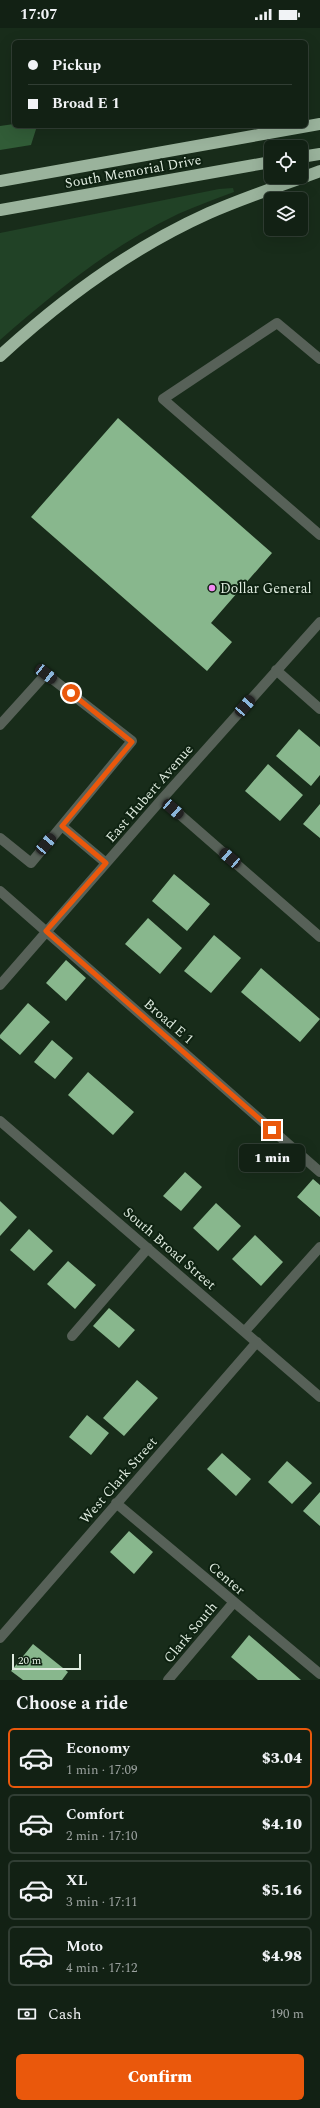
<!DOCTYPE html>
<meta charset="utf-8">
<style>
:root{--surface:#122114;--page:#1b291d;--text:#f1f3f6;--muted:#9ca3a0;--line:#313e34;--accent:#ea580c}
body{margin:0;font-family:Spectral,serif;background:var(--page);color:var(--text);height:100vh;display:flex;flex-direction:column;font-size:15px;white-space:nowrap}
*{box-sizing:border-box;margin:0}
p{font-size:13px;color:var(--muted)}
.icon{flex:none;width:22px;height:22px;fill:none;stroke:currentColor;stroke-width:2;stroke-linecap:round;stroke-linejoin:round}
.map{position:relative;height:1652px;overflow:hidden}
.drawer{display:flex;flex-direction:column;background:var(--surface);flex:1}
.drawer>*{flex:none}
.hud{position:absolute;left:12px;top:12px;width:296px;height:88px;border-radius:6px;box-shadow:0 4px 16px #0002,0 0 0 1px var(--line);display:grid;align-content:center;height:88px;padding:0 16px;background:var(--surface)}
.fabs{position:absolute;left:264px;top:112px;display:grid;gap:8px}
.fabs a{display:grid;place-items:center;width:44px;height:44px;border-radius:6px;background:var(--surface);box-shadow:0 4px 16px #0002,0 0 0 1px var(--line);font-size:20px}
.scale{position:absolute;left:12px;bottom:10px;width:69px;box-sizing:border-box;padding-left:4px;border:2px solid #dfebdf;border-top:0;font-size:11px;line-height:14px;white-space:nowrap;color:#dfebdf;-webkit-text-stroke:3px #0e2211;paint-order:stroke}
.end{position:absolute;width:18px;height:18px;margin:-9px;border:5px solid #ea580c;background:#fff;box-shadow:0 0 0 2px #fff}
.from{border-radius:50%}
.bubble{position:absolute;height:28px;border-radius:6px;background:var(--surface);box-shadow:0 4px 16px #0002,0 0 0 1px var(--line);font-size:13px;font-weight:800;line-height:28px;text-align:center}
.car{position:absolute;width:12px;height:24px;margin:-12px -6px;border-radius:5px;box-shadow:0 0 3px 1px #0007;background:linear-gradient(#222 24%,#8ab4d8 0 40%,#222 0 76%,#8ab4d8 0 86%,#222 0)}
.hud b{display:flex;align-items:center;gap:14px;height:38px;font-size:15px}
.hud b+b{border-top:1px solid var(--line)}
.hud i{width:10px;height:10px;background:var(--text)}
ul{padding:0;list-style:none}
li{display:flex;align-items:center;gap:12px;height:60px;margin:0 8px 6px;padding:0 8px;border:2px solid var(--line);border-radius:6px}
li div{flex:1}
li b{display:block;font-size:15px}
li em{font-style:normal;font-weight:800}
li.selected{border-color:var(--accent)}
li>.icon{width:36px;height:36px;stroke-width:1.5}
h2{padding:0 16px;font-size:18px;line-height:48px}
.pay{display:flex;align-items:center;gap:10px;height:44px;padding:0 16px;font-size:15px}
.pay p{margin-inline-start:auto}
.button{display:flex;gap:8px;margin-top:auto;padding:8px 16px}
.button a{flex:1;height:46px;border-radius:6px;background:var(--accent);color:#fff;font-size:16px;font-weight:800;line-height:46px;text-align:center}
.status{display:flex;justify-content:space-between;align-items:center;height:28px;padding:0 20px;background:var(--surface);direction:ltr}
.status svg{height:11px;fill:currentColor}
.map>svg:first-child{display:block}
.green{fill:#214226}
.forest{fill:#315c37}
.building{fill:#88b78d}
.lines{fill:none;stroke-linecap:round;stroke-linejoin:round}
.minor{stroke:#576158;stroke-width:10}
.highway{stroke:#9ab39c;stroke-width:12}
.route{stroke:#ea580c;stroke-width:5}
.poi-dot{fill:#f28af3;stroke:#0e2211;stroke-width:1.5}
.labels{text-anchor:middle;stroke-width:4;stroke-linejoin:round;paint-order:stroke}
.street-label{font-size:14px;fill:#dfebdf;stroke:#0e2211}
.poi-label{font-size:14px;fill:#dfebdf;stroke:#0e2211;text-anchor:start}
</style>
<div class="status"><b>17:07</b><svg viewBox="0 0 49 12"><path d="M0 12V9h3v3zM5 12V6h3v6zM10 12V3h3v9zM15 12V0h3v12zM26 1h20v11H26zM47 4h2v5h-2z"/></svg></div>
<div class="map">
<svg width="320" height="1652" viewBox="0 0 320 1652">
<rect width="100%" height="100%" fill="#182c1a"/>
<path class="green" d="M233,160L234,164C215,171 196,178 178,186C111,218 55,264 0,312V205L219,161Z"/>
<path class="forest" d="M14,96V98H37L31,117L0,122V98Z"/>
<path class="building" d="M118,390L272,525L211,595L232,614L207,643L31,489Z
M299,701L320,719V747L311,758L276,728Z
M268,736L303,767L280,793L245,763Z
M320,776V810L303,796Z
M174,846L210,876L187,903L152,873Z
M148,890L182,920L160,946L125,916Z
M214,907L241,930L211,965L184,943Z
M66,932L86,950L66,973L46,955Z
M261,940L320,991L300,1014L241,964Z
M28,975L50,994L20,1027L0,1010V1007Z
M52,1012L73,1030L55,1051L34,1034Z
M88,1044L134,1084L113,1107L68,1067Z
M185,1144L202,1159L181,1183L163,1168Z
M313,1151L320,1157V1189L297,1169Z
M0,1173L17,1189L0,1208Z
M216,1175L241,1198L218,1223L193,1200Z
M29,1201L53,1223L34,1243L10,1222Z
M255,1207L283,1234L261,1258L232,1231Z
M68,1233L96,1257L75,1281L47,1256Z
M109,1280L135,1302L119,1320L93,1298Z
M137,1352L158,1370L124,1408L103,1390Z
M87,1387L109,1405L91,1427L69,1409Z
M222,1425L251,1451L236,1468L207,1441Z
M287,1433L312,1455L292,1476L268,1454Z
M320,1464V1498L303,1483Z
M129,1503L153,1524L134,1546L110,1524Z
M249,1607L301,1652H258L231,1629Z
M33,1616L68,1644L62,1652H23L11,1643Z"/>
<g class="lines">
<path class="minor" d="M320,331L277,295L163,371L320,507
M276,642L320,681
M0,697L46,646L132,713L31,835L0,810
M162,771L320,909
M62,798L106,835
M0,863L320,1144
M0,957L162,771L320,594
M0,1093L320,1369
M245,1303L320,1219
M72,1308L148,1220
M116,1475L320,1646
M0,1610L257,1314
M168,1652L234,1574"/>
<path class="highway" d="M301,129L320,126
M0,153L320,96
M0,182L271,134
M0,328C63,270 131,220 209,185C245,169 283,157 320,143"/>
</g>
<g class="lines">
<path class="route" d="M71,665L132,714L62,798L106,835L46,903L272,1102"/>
</g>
<circle class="poi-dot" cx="212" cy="560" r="4"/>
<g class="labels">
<g class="street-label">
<text transform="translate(133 143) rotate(-10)" y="5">South Memorial Drive</text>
<text transform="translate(149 765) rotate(-49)" y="5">East Hubert Avenue</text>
<text transform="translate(169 993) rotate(41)" y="5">Broad E 1</text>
<text transform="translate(170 1220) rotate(41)" y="5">South Broad Street</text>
<text transform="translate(118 1452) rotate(-49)" y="5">West Clark Street</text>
<text transform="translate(227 1550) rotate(40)" y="5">Center</text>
<text transform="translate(190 1604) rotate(-50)" y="5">Clark South</text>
</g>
<g class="poi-label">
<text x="220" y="565">Dollar General</text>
</g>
</g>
</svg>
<div class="fabs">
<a><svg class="icon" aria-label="locate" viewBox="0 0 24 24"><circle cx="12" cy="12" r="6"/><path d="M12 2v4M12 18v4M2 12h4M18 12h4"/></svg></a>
<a><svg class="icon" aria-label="layers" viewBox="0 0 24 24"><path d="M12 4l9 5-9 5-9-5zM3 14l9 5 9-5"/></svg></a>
</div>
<div class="scale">20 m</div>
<i class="end from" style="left:71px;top:665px"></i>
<i class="end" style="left:272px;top:1102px"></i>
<div class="bubble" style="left:239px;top:1116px;width:66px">1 min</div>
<i class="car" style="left:46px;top:646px;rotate:128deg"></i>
<i class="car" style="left:245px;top:678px;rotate:41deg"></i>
<i class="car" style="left:173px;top:781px;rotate:131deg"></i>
<i class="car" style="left:46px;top:816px;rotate:40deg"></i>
<i class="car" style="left:230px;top:830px;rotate:311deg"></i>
<div class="hud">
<b><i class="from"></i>Pickup</b>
<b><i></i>Broad E 1</b>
</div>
</div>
<section class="drawer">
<h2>Choose a ride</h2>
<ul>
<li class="selected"><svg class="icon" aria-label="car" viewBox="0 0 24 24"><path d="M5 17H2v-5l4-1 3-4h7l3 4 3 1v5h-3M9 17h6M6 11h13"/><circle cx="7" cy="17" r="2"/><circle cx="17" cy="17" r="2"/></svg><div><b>Economy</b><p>1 min · 17:09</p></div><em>$3.04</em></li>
<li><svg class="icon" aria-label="car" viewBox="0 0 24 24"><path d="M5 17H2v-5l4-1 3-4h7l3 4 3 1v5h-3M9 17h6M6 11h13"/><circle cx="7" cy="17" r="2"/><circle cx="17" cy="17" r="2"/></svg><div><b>Comfort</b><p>2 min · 17:10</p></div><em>$4.10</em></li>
<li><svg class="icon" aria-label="car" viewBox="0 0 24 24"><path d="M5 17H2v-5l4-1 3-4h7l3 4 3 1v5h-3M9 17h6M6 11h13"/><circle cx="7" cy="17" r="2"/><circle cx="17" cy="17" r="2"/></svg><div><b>XL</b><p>3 min · 17:11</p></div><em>$5.16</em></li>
<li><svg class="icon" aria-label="car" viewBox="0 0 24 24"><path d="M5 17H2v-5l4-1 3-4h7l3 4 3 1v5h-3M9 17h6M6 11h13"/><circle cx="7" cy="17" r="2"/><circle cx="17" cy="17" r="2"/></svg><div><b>Moto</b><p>4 min · 17:12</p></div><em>$4.98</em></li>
</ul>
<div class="pay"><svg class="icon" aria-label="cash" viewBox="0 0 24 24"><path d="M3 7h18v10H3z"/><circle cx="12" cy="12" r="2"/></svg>Cash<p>190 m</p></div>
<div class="button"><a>Confirm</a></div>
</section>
